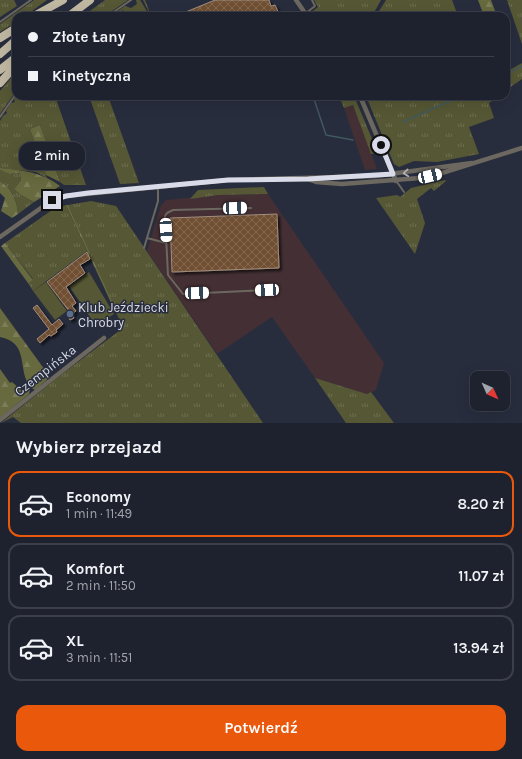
<!DOCTYPE html>
<html lang="pl">
<meta charset="utf-8">
<style>
:root{--surface:#1e222e;--page:#262a36;--text:#f1f3f6;--muted:#a1a4aa;--line:#3c3f4a;--accent:#ea580c}
body{margin:0;font-family:Karla,sans-serif;background:var(--page);color:var(--text);height:100vh;display:flex;flex-direction:column;font-size:15px;white-space:nowrap}
*{box-sizing:border-box;margin:0}
p{font-size:13px;color:var(--muted)}
.icon{flex:none;width:22px;height:22px;fill:none;stroke:currentColor;stroke-width:2;stroke-linecap:round;stroke-linejoin:round}
.map{position:relative;height:423px;overflow:hidden}
.side{display:flex;flex-direction:column;background:var(--surface);flex:1}
.side>*{flex:none}
.guide{position:absolute;left:12px;top:12px;width:498px;height:88px;border-radius:12px;box-shadow:0 4px 16px #0002,0 0 0 1px var(--line);display:grid;align-content:center;height:88px;padding:0 16px;background:var(--surface)}
.needle{width:26px;rotate:135deg}
.buttons{position:absolute;left:470px;top:371px;display:grid;gap:8px}
.buttons a{display:grid;place-items:center;width:40px;height:40px;border-radius:8px;background:var(--surface);box-shadow:0 4px 16px #0002,0 0 0 1px var(--line);font-size:20px}
.end{position:absolute;width:18px;height:18px;margin:-9px;border:5px solid #d9dce8;background:#111;box-shadow:0 0 0 2px #111}
.from{border-radius:50%}
.bubble{position:absolute;height:28px;border-radius:12px;background:var(--surface);box-shadow:0 4px 16px #0002,0 0 0 1px var(--line);font-size:13px;font-weight:600;line-height:28px;text-align:center}
.car{position:absolute;width:12px;height:24px;margin:-12px -6px;border-radius:5px;box-shadow:0 0 3px 1px #0007;background:linear-gradient(#fff 24%,#345 0 40%,#fff 0 76%,#345 0 86%,#fff 0)}
.guide b{display:flex;align-items:center;gap:14px;height:38px;font-size:15px}
.guide b+b{border-top:1px solid var(--line)}
.guide i{width:10px;height:10px;background:var(--text)}
ul{padding:0;list-style:none}
li{display:flex;align-items:center;gap:12px;height:66px;margin:0 8px 6px;padding:0 8px;border:2px solid var(--line);border-radius:12px}
li div{flex:1}
li b{display:block;font-size:15px}
li em{font-style:normal;font-weight:600}
li.current{border-color:var(--accent)}
li>.icon{width:36px;height:36px;stroke-width:1.5}
h2{padding:0 16px;font-size:18px;line-height:48px}
.button{display:flex;gap:8px;margin-top:auto;padding:8px 16px}
.button a{flex:1;height:46px;border-radius:12px;background:var(--accent);color:#fff;font-size:16px;font-weight:600;line-height:46px;text-align:center}
.map>svg:first-child{display:block}
.industrial{fill:#432f34}
.grass{fill:url(#grass-tufts)}
.forest{fill:url(#forest-firs)}
.pitch{fill:#565734}
.lines{fill:none;stroke-linecap:round;stroke-linejoin:round}
.stream{stroke:#41585c;stroke-width:1.5}
.building{fill:url(#building-cross-hatch);stroke:#a08d7d;filter:url(#shadow)}
.lane{stroke:#6c685f;stroke-width:2}
.street{stroke:#6c685f;stroke-width:4.5}
.highway{stroke:#c1b8a2;stroke-width:8}
.oneway{stroke:#b3b3b8}
.route{stroke:#d9dce8;stroke-width:5}
.service-dot{fill:#5c6f8a;stroke:#282d3e;stroke-width:1.5}
.labels{text-anchor:middle;stroke-width:3;stroke-linejoin:round;paint-order:stroke}
.poi-label{font-size:13px;fill:#d9dce8;stroke:#282d3e;text-anchor:start}
.street-label{font-size:13px;fill:#d9dce8;stroke:#282d3e}
</style>
<div class="map">
<svg width="522" height="423" viewBox="0 0 522 423">
<defs>
<pattern id="grass-tufts" width="24" height="20" patternUnits="userSpaceOnUse"><rect width="24" height="20" fill="#565734"/><path d="M3 7l-1-3M5 7V3M7 7l1-3M15 17l-1-3M17 17v-4M19 17l1-3" fill="none" stroke="#6e6f51"/></pattern>
<pattern id="forest-firs" width="22" height="20" patternUnits="userSpaceOnUse"><rect width="22" height="20" fill="#67693e"/><path d="M5 1l3.5 6h-7zM16 11l3.5 6h-7z" fill="#7c7e5a"/></pattern>
<pattern id="building-cross-hatch" width="8" height="8" patternUnits="userSpaceOnUse"><rect width="8" height="8" fill="#704f32"/><path d="M0 0l8 8M0 8l8-8" fill="none" stroke="#846850"/></pattern>
<filter id="shadow"><feDropShadow dx="2.5" dy="2.5" stdDeviation="1" flood-color="#0009"/></filter>
</defs>
<rect width="100%" height="100%" fill="#282d3e"/>
<path class="industrial" d="M353,105L377,169L365,170L344,108Z
M268,194L384,363L376,390L367,394L315,378L272,317L217,354L147,251L161,205L166,200L218,195Z"/>
<path class="grass" d="M0,0H14L17,6L0,17Z
M34,0H47L25,16H16V22L0,32V24Z
M105,0H128L105,16H83Z
M136,0H140L148,13L149,12L143,0H145L150,13L142,16H126L123,10L115,16H111L125,6L131,8L137,4Z
M314,0H381L372,16H313V11L318,7Z
M386,0H452L458,16H376Z
M507,0H522V44Z
M522,63V79L506,90V72Z
M16,72V91L0,114V91Z
M17,96H55L86,185H64L60,182L40,125L30,129L47,178L36,172L0,168V121L3,116L7,113L6,111L11,103L15,102L14,99Z
M89,96H108L139,183L120,184Z
M339,96H354L378,153L371,154L353,105L344,108Z
M366,96H498L489,103L494,118L469,127L479,154L437,162L414,161L399,167L394,164Z
M0,170L9,174L20,173L21,180L14,189L21,195L34,202L18,214C17,199 12,189 0,181Z
M445,180L446,181L434,191L431,188L417,199L425,223L415,254L376,198L397,195L400,197L411,188Z
M264,187L268,194L218,195L190,199L198,190Z
M91,201L116,206L263,423H21L13,417L1,423L58,377L123,328L68,205Z
M66,205L87,251L33,291L28,283L33,279L5,243L52,210Z
M315,378L367,394L371,392L394,423H346Z"/>
<path class="forest" d="M478,0H491L497,16H484Z
M40,125L60,182L46,175L30,129Z
M0,168C22,170 42,172 60,186L34,202L21,195L14,189L21,180L20,173L9,174L0,170Z
M0,181C12,189 17,200 18,214L12,218L1,211L5,198L0,193Z
M66,205H68L114,306L113,307Z
M5,243L33,280L28,283L1,246Z
M0,308L50,377L35,390C14,377 33,343 0,337Z
M0,369L10,383L12,382L21,390H30L29,394L0,418Z"/>
<path class="pitch" d="M89,272L114,314L96,326L69,286Z
M46,282L67,311L55,320L33,291Z"/>
<g class="lines">
<path class="stream" d="M506,75L522,66
M313,96L326,135L353,140
M403,122L461,96"/>
</g>
<path class="building" d="M215,0H269L271,6L275,5L280,16H176Z
M277,214L279,268L172,272L170,218Z
M87,252L90,259L80,265L85,273L66,287L76,303L72,306L76,311L72,314L74,318L70,320L66,313L69,311L47,282Z
M37,305L52,325L59,319L63,324L56,330L57,332L51,336L49,335L40,343L37,339L49,329L33,308Z"/>
<g class="lines">
<path class="lane" d="M306,13L315,6L312,0
M108,16L131,0
M0,22L31,0
M0,117L16,94
M397,182L404,192
M251,208L173,210L167,213L165,216L168,275L183,294L267,290
M147,238L166,243
M144,248L158,201V188"/>
<path class="street" d="M296,0L307,16
M360,96L396,181
M308,179L316,182L342,184L420,178L442,173L522,148
M0,237L48,203L66,196L228,180L375,176L472,163
M0,420L104,338"/>
<path class="highway" d="M34,16L63,0
M69,16L90,0
M0,38L16,28
M0,54L16,40
M0,70L16,57
M0,83L16,65"/>
</g>
<defs><path id="oneway-chevron" d="M-2-3.5L2.5 0L-2 3.5" fill="none" stroke-width="1.6" stroke-linecap="round" stroke-linejoin="round"/></defs>
<use class="oneway" href="#oneway-chevron" transform="translate(406 173) rotate(174)"/>
<g class="lines">
<path class="route" d="M52,200L66,196L88,193L228,180L308,179L393,174L381,145"/>
</g>
<circle class="service-dot" cx="70" cy="314" r="4"/>
<g class="labels">
<g class="poi-label">
<text x="78" y="312">Klub Jeździecki<tspan x="78" dy="15">Chrobry</tspan></text>
</g>
<g class="street-label">
<text transform="translate(45 370) rotate(-38)" y="5">Czempińska</text>
</g>
</g>
</svg>
<div class="buttons">
<a><svg class="needle" viewBox="-14 -14 28 28"><path d="M0-13l5 13h-10z" fill="#e53935"/><path d="M0 13l5-13h-10z" fill="#a1a4aa"/></svg></a>
</div>
<i class="end from" style="left:381px;top:145px"></i>
<i class="end" style="left:52px;top:200px"></i>
<div class="bubble" style="left:19px;top:142px;width:66px">2 min</div>
<i class="car" style="left:430px;top:176px;rotate:77deg"></i>
<i class="car" style="left:235px;top:208px;rotate:88deg"></i>
<i class="car" style="left:166px;top:230px;rotate:177deg"></i>
<i class="car" style="left:267px;top:290px;rotate:267deg"></i>
<i class="car" style="left:197px;top:293px;rotate:88deg"></i>
<div class="guide">
<b><i class="from"></i>Złote Łany</b>
<b><i></i>Kinetyczna</b>
</div>
</div>
<section class="side">
<h2>Wybierz przejazd</h2>
<ul>
<li class="current"><svg class="icon" aria-label="car" viewBox="0 0 24 24"><path d="M5 17H2v-5l4-1 3-4h7l3 4 3 1v5h-3M9 17h6M6 11h13"/><circle cx="7" cy="17" r="2"/><circle cx="17" cy="17" r="2"/></svg><div><b>Economy</b><p>1 min · 11:49</p></div><em>8.20 zł</em></li>
<li><svg class="icon" aria-label="car" viewBox="0 0 24 24"><path d="M5 17H2v-5l4-1 3-4h7l3 4 3 1v5h-3M9 17h6M6 11h13"/><circle cx="7" cy="17" r="2"/><circle cx="17" cy="17" r="2"/></svg><div><b>Komfort</b><p>2 min · 11:50</p></div><em>11.07 zł</em></li>
<li><svg class="icon" aria-label="car" viewBox="0 0 24 24"><path d="M5 17H2v-5l4-1 3-4h7l3 4 3 1v5h-3M9 17h6M6 11h13"/><circle cx="7" cy="17" r="2"/><circle cx="17" cy="17" r="2"/></svg><div><b>XL</b><p>3 min · 11:51</p></div><em>13.94 zł</em></li>
</ul>
<div class="button"><a>Potwierdź</a></div>
</section>
